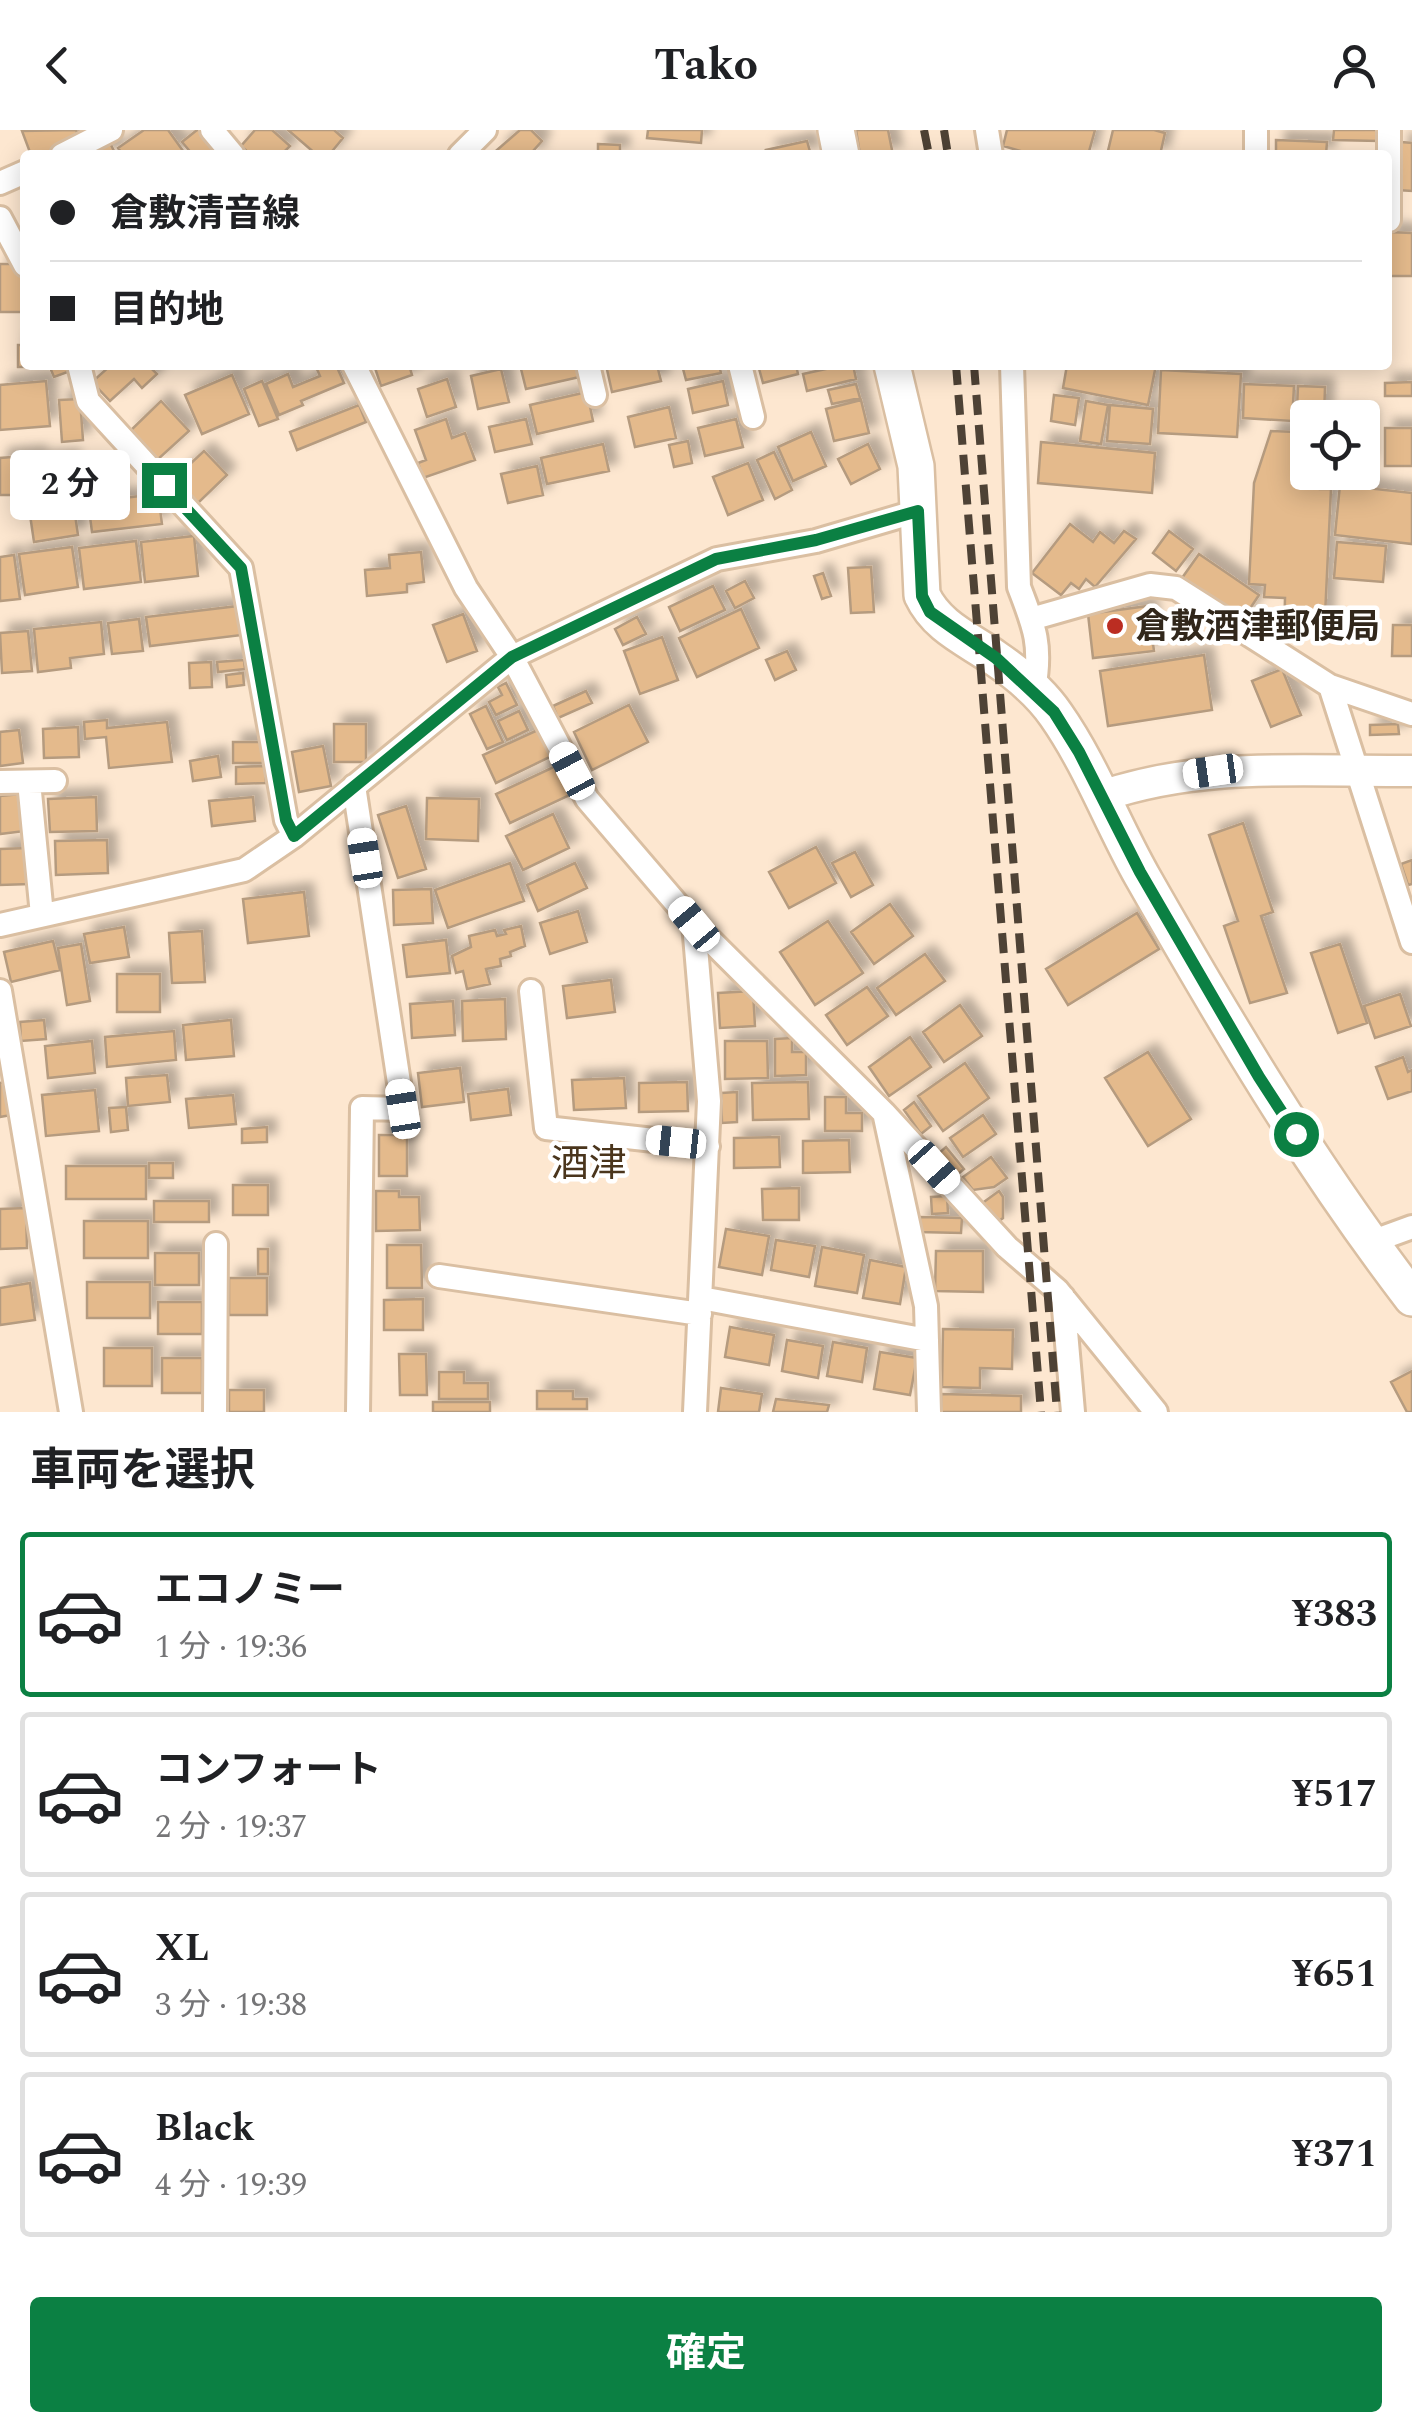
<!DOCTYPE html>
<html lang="ja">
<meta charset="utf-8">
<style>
:root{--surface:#fff;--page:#f2f2f2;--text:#202124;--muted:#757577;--line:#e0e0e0;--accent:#0b8043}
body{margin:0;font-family:Spectral,"Noto Sans JP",serif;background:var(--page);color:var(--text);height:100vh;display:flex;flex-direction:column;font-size:38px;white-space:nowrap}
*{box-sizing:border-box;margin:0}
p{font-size:32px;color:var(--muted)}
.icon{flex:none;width:55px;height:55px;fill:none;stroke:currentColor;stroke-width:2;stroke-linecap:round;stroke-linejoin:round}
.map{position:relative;height:1282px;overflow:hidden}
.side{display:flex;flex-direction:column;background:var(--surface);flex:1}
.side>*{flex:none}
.guide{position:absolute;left:20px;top:20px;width:1372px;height:220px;border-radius:10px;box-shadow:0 5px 25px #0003;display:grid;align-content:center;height:220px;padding:0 30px;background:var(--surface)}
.tools{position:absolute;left:1290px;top:270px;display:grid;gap:20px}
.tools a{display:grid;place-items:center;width:90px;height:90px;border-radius:10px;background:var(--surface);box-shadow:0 5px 25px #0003;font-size:50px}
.end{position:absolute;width:45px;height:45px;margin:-22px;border:12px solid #0b8043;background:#fff;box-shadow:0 0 0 5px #fff}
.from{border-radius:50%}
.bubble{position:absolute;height:70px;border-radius:10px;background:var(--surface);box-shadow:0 5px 25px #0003;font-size:32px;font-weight:700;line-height:70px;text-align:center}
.car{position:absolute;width:30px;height:60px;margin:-30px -15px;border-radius:12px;box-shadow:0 0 8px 2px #0007;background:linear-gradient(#fff 24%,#345 0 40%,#fff 0 76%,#345 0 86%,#fff 0)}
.guide b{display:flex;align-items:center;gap:35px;height:95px;font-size:38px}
.guide b+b{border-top:2px solid var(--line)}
.guide i{width:25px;height:25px;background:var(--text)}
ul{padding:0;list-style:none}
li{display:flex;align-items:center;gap:30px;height:165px;margin:0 20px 15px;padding:0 10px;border:5px solid var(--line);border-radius:10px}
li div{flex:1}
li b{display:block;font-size:38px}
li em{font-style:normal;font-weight:700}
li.current{border-color:var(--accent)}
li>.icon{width:90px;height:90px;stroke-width:1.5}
h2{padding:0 30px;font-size:45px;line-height:120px}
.button{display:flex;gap:20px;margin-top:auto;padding:20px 30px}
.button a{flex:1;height:115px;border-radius:10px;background:var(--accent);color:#fff;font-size:40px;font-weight:700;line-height:115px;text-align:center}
header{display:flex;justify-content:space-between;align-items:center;height:130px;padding:0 30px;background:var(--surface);font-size:45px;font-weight:700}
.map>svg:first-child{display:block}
.building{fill:#e4ba8c;stroke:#b59b7f;stroke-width:2.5;filter:url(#shadow)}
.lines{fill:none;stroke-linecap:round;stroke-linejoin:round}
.street-casing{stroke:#dabfa2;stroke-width:28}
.secondary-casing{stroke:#dabfa2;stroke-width:35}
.primary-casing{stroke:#dabfa2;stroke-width:40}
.street{stroke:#fff;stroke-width:22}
.secondary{stroke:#fff;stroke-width:30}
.primary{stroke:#fff;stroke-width:35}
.rail{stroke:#4e4235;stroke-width:8;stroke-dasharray:20 10;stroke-linecap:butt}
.route{stroke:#0b8043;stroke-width:12}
.poi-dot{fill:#bb2d22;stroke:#fff;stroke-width:4}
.labels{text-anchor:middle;stroke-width:9;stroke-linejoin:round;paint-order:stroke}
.poi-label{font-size:35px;font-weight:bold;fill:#31271b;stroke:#fff;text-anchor:start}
.neighbourhood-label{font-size:38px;fill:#4a351c;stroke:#fff}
</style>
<header><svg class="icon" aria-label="back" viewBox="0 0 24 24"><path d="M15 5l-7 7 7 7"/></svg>Tako<svg class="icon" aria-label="person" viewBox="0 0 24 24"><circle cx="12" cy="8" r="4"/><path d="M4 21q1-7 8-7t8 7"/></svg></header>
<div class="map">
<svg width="1412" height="1282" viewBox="0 0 1412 1282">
<defs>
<filter id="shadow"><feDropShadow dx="9" dy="-9" stdDeviation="5" flood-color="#0004"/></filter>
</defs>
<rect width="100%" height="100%" fill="#fde7d0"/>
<path class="building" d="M76,0L81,12L48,25H31L22,1Z
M144,0H168L186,25H123L118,18Z
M197,0H201L221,25H193L182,12Z
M255,0H272L290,16L281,25H251L241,16Z
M288,0H334L343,8L329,25H317Z
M520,0H531L542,11L534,20L537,25H503L497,20Z
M648,0H702L701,13L647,8Z
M856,0H888L893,25H860Z
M1007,0H1095L1088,25H1034L1003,16Z
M1113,0H1154L1165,3L1160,25H1107Z
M1334,0H1380L1379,11L1333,10Z
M1276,10L1327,12L1326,25H1276Z
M109,11L116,25H80Z
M807,11L811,25H768L766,20Z
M1401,12L1412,13V61L1397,60Z
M598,14L620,15V25H598Z
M1388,102L1412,103V146H1388Z
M0,134H22V182H0Z
M18,215H25V235L43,237H18Z
M49,235H71L73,240L54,247Z
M111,235H148L157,244L142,258L134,249L110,271L92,252Z
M320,235H336L344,253L301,271L303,275L279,285L266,254L288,244L293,257L320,246L316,237Z
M374,235H409L412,245L381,256Z
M520,235H582L584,246L526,259Z
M606,235H657L661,251L612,262Z
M682,235H719L721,243L686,250Z
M758,235H796L798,244L763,253Z
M844,235H853L856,249L807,261L803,244Z
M1067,235H1156L1148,275L1063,258Z
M501,239L509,272L478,279L471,246Z
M1161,240L1241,244L1237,307L1158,303Z
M232,245L249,284L202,304L185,265Z
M447,249L456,277L427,287L418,259Z
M46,251L50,296L0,300V255Z
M262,251L278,289L259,296L244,259Z
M723,251L728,275L693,283L688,259Z
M1412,252V266H1385V253Z
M856,254L860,268L832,274L828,260Z
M1244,254L1294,256L1292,291L1243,288Z
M1298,256L1325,257L1324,288H1308V342H1321L1320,359H1331L1324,507L1284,505L1285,468L1264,467L1265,455L1249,454L1254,353L1271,301L1296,302Z
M587,262L593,291L537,304L530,275Z
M1054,265L1079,268L1075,295L1051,291Z
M80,269L83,310L62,312L59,270Z
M861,270L869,303L834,311L826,279Z
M161,271L189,301L156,331L129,302Z
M1086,271L1108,275L1101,314L1080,311Z
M359,275L366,292L297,320L290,302Z
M1110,275L1153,279L1150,314L1107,311Z
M669,277L676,308L635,317L628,287Z
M1331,286H1367V334H1362V288Z
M446,289L452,308L465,303L475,330L423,348L418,333L426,330L415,300Z
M526,289L532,314L495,322L489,297Z
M736,289L743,317L705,326L698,298Z
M1385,298H1412V336H1385Z
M811,302L826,336L793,351L778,317Z
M688,311L692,333L674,337L669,315Z
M1041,312L1155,323L1152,363L1038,353Z
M603,314L609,341L547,354L541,328Z
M868,314L880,339L851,354L838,329Z
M204,321L227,345L198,373L175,348Z
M774,322L792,360L775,369L757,330Z
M37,325V331L71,329L73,365H0V328Z
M748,333L763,370L728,385L713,347Z
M537,336L543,365L508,373L501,344Z
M1340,355L1412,363V414L1335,405Z
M158,364L162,394L92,402L88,372Z
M73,371L78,405L34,412L29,378Z
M1070,394L1093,412L1100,402L1114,413L1124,401L1136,409L1095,457L1086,449L1079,459L1071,453L1061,465L1032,443Z
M1169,401L1193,419L1176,441L1153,423Z
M194,406L198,446L145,452L141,412Z
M136,411L141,452L84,459L79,418Z
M1337,412L1386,416L1383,452L1334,448Z
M72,417L78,457L25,465L19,424Z
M421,422L424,452L407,454V462L367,466L365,440L390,438L389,425Z
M1199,424L1259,465L1243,489L1182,448Z
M14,425L20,469L0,471V427Z
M871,437L874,482L851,483L848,438Z
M823,443L831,466L822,469L814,446Z
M745,451L754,468L735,478L726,461Z
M713,456L725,480L680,501L669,477Z
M238,476L242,505L150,516L146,487Z
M1148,476L1154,521L1093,528L1088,484Z
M741,479L759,518L697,547L679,508Z
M463,484L477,521L447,532L433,495Z
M637,487L646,504L623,515L615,499Z
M139,489L143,521L112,524L108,493Z
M101,492L104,524L70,528L71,538L38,542L34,499Z
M1393,495H1412V526H1392Z
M28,501L32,541L2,543L0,503Z
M662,507L678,550L640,564L624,521Z
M787,521L796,540L775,550L766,530Z
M1204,525L1212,580L1108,596L1100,541Z
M244,530L245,539L218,542L217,532Z
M211,532L212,557L190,558L189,533Z
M1282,539L1301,585L1271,597L1252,551Z
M243,543L244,555L227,557L226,545Z
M506,553L517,575L496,585L489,572L502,565L498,557Z
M586,561L592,573L558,588L553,576Z
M629,575L648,612L592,640L574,602Z
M486,576L503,612L487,619L470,584Z
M519,581L528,600L507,610L498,591Z
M107,590V598L167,592L172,632L109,638L106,607L85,609L84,592Z
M334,594H366V632H334Z
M1398,594L1399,604L1370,605V595Z
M78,597L79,627L44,628L43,599Z
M540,599L552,626L496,653L483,625Z
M19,600L23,633L0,636V602Z
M233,612H264V633H233Z
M323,616L331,656L299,662L292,622Z
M218,626L221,647L193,651L190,631Z
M558,635L572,664L510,693L496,664Z
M265,636L266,653L236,654V637Z
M21,664L25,701L0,704V666Z
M96,667L97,701L50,702L48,669Z
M253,667L255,691L212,696L209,671Z
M427,668L479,669L478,711L426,709Z
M406,676L426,739L398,748L378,685Z
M553,684L569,718L523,740L506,706Z
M1243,693L1273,782L1261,786L1287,863L1250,873L1224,796L1238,791L1209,705Z
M107,710L108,743L56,745L55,711Z
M816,717L836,753L789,778L769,742Z
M28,718L30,754L0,755V719Z
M855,722L873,755L851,767L832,733Z
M1412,730V754L1408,755L1401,734Z
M510,733L524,771L448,798L435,760Z
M575,733L587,758L538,781L527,755Z
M431,759L433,793L394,795L393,760Z
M304,762L309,806L248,813L243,769Z
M890,774L913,806L874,834L851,802Z
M578,781L587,812L550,824L540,793Z
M1137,783L1159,819L1068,875L1046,839Z
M828,791L863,843L815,875L780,822Z
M521,796L525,816L510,822L511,826L500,829L501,836L486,839L490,854L467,859L463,841L456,843L452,826L471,817L469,806L495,800L497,806L506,804L504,800Z
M124,797L129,827L90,833L84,804Z
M202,801L205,852L172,853L169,803Z
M446,810L450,843L407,847L403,815Z
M53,811L60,840L11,852L4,822Z
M81,814L90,871L67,875L58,818Z
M1340,814L1367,893L1338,903L1311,823Z
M925,824L945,851L896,885L877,858Z
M117,844H160V882H117Z
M611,850L615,882L567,888L563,856Z
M867,857L888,886L847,915L826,885Z
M753,861L755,896L720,898L718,863Z
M1400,864L1411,896L1375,908L1364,876Z
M505,869L506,909L463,911L462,871Z
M453,871L455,905L412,908L410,874Z
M960,875L982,906L944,932L923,902Z
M44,890L46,909L21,911L20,892Z
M231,890L234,926L186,930L183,895Z
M174,901L176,930L107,937L105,907Z
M910,907L931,937L889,966L869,937Z
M792,908V922H806V945L775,946V909Z
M92,911L95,943L48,948L45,916Z
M725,911H767L768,948L725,949Z
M1148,922L1191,989L1148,1016L1105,948Z
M1403,927L1408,942L1412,940V961L1388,969L1376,937Z
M965,933L989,968L943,1001L918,966Z
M460,938L464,972L422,977L418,943Z
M167,945L170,972L128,976L126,948Z
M624,948L626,978L574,980L572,950Z
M5,952L11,985L0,987V953Z
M687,952L688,981L639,982V953Z
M808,952L809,989L753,990L752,953Z
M508,959L511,985L471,990L468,964Z
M95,960L99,1001L46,1006L42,965Z
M737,962V992L722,993L721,963Z
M233,965L236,994L189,998L186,969Z
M825,967H846V983H862V1001H825Z
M914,972L931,996L921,1004L904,980Z
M126,977L128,1000L111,1002L109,978Z
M983,985L996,1004L963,1027L950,1008Z
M267,997V1012L242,1013V999Z
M379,1005H407V1046H379Z
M779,1007L780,1037L734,1038V1008Z
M849,1010L850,1042L803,1043V1011Z
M946,1017L964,1039L958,1044L939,1023Z
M991,1027L1007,1048L994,1057L973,1060L963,1047Z
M149,1033H173V1048H149Z
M66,1036H146V1069H66Z
M233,1055H268V1085H233Z
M799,1058V1090H763L762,1059Z
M376,1061H399V1067H419L420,1100L376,1101Z
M999,1061L1003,1067V1088L995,1094L981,1074Z
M947,1066L948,1083L932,1084L931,1067Z
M154,1071H209V1092H154Z
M26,1078L27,1118L0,1119V1079Z
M920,1087L962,1088L961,1103L919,1102Z
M84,1091H148V1128H84Z
M726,1099L769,1106L762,1145L719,1137Z
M776,1110L815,1116L809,1147L771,1140Z
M387,1115H421L422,1158H387Z
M822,1117L864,1125L857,1163L815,1156Z
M258,1119H268V1144H258Z
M936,1121H983V1162L935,1161Z
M155,1123H199V1155H155Z
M870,1130L906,1137L900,1174L863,1168Z
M229,1148H267V1185H229Z
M87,1152H150V1188H87Z
M30,1153L35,1190L0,1195V1158Z
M423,1169V1200H384V1170Z
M158,1172H202V1204H158Z
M730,1197L774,1205L769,1235L725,1227Z
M943,1199L1013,1200L1012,1239L980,1238V1258L942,1257Z
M787,1210L823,1216L818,1248L782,1241Z
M833,1212L867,1218L862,1252L827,1246Z
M104,1218H152V1256H104Z
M880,1222L917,1228L910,1265L874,1259Z
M399,1224H426L427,1265H400Z
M162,1228H202V1263H162Z
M1412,1241V1282H1407L1391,1252Z
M439,1242H464V1253H488V1269H439Z
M721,1258L762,1264L759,1282H718Z
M229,1260H264V1282H229Z
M537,1261H573V1269H587V1279H537Z
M941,1264L1021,1266V1282H941Z
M776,1269L829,1275L827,1282H773Z
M433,1272H490V1282H433Z"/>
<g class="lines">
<defs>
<path id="street" d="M212,0L233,25
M987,0L991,25
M1256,0V25
M62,25L111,0
M460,25L485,0
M0,53L25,42
M0,88L25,135
M1389,90V0
M79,235L88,271L241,438L286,690L294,706
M354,235L466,458L512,527L587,669L694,794L884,983L1007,1117L1057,1160L1156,1282
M588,235L595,265
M740,235L753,287
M1012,235L1019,457C1035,498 1042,516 1034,560
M1031,489L1150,455L1176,458L1330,556L1412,584
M1330,556L1412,812
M0,652L55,651
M29,652L42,785
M354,656L403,979L362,978L358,1282
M694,794L709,971L695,1282
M0,795L244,740L294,706L512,527L717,429L816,411L918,381
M0,861L71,1282
M531,861L546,998L708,1016
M885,987L926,1176L929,1282
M1371,1112L1412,1097
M439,1146L700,1184
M1063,1167L1073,1282
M701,1168L927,1210
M215,1282L216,1114"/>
<path id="secondary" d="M1102,666C1205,631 1305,642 1412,641"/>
<path id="primary" d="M836,0L841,25
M892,235L916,336L922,465C937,497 968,509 995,528C1017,543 1041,563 1056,585C1091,635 1112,693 1142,746C1225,892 1310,1035 1412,1168"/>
</defs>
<use href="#street" class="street-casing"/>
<use href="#secondary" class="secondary-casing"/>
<use href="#primary" class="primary-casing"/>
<use href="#street" class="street"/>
<use href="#secondary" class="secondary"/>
<use href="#primary" class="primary"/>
<path class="rail" d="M924,0L929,25
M944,0L948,25
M956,235L1041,1282
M974,235L1057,1282"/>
</g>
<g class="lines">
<path class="route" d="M164,355L241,438L286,690L294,706L512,527L716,429L816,410L918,381L922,466L930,482L996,528L1054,582L1079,622L1140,742L1259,947L1296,1004"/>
</g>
<circle class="poi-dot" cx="1115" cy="496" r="10"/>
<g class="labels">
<g class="poi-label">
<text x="1135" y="508">倉敷酒津郵便局</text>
</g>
<g class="neighbourhood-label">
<text x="589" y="1046">酒津</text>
</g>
</g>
</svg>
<div class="tools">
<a><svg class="icon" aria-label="locate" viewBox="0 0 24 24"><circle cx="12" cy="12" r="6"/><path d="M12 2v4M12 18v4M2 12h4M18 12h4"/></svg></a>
</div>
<i class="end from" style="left:1296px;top:1004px"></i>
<i class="end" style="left:164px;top:355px"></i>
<div class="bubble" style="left:10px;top:320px;width:120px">2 分</div>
<i class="car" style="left:572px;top:641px;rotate:332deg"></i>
<i class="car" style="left:1213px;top:641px;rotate:262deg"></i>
<i class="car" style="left:365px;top:728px;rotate:351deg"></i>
<i class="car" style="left:694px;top:794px;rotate:320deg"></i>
<i class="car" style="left:403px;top:979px;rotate:351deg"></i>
<i class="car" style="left:676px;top:1012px;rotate:276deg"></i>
<i class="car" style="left:934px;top:1037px;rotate:138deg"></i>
<div class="guide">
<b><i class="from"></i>倉敷清音線</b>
<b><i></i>目的地</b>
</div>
</div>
<section class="side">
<h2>車両を選択</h2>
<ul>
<li class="current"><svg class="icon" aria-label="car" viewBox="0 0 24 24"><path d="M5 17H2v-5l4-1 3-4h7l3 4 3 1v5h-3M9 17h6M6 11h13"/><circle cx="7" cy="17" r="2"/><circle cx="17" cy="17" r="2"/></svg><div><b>エコノミー</b><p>1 分 · 19:36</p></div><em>¥383</em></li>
<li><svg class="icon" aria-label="car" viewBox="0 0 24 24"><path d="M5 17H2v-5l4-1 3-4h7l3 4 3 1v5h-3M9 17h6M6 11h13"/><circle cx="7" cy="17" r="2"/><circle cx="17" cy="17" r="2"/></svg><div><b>コンフォート</b><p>2 分 · 19:37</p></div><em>¥517</em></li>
<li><svg class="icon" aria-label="car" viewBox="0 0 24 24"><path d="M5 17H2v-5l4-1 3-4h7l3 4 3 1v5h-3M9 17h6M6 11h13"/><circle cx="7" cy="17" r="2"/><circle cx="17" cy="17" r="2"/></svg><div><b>XL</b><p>3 分 · 19:38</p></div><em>¥651</em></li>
<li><svg class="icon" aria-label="car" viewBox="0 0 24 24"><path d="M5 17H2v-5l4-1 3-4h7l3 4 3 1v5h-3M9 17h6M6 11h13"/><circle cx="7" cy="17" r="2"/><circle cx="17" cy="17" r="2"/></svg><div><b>Black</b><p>4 分 · 19:39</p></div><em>¥371</em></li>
</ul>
<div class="button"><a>確定</a></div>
</section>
